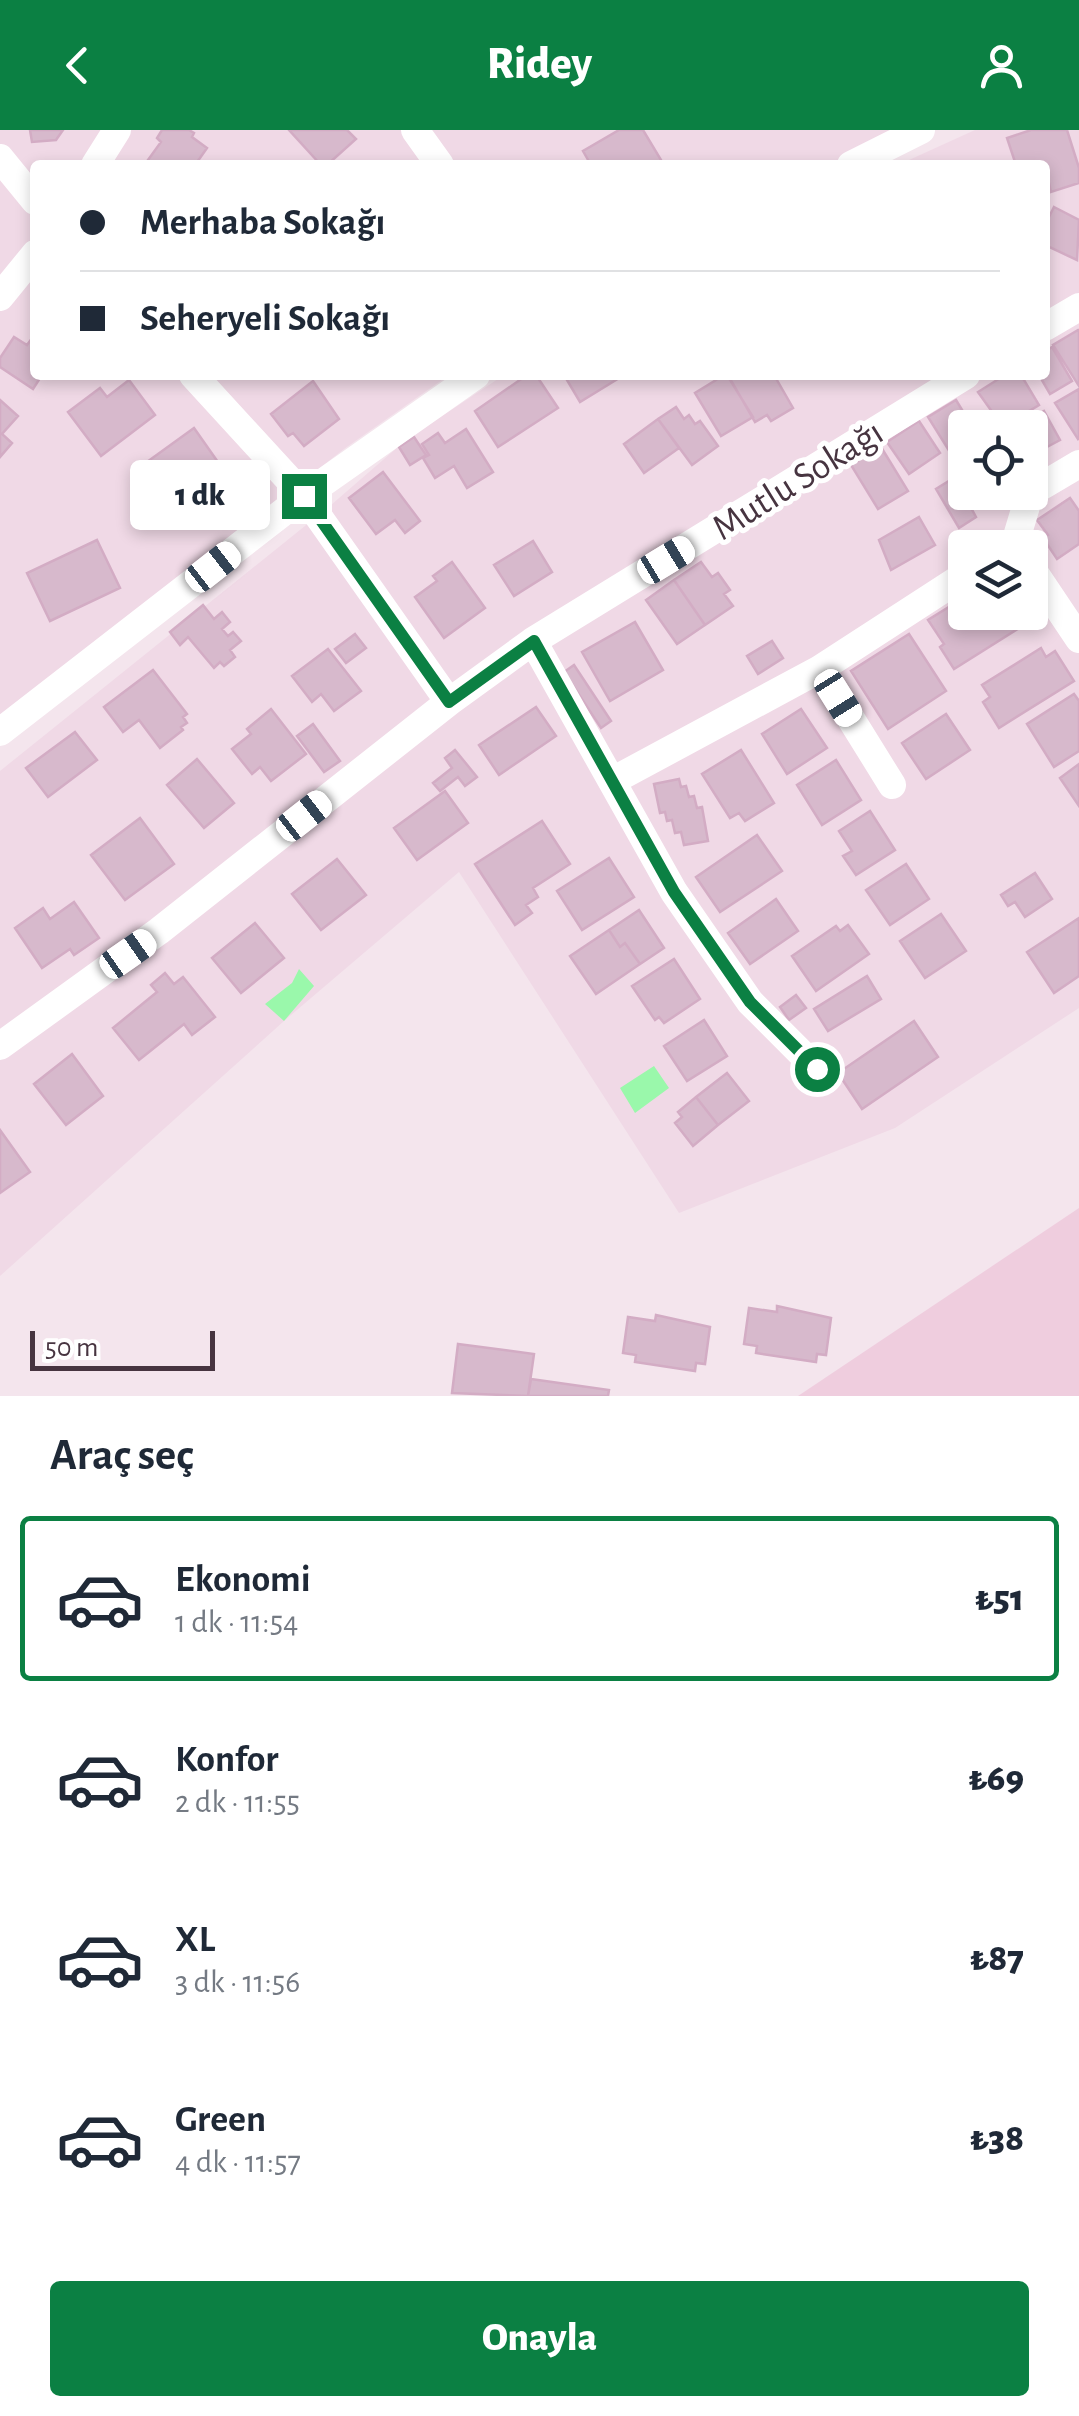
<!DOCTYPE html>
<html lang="tr">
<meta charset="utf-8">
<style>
:root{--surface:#fff;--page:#f2f2f3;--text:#1f2937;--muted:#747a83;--line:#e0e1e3;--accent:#0b8043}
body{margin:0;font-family:"Alegreya Sans",sans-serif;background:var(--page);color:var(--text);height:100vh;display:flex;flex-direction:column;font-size:38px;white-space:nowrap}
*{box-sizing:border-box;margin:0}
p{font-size:32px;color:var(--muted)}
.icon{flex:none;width:55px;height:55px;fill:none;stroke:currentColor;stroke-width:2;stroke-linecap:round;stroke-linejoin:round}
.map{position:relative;height:1266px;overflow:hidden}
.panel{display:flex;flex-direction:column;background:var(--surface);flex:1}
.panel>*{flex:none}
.banner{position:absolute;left:30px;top:30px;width:1020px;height:220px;border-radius:10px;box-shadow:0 5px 15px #0003;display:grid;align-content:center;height:220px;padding:0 50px;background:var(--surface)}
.controls{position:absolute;left:948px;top:280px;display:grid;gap:20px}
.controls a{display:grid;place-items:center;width:100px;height:100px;border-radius:10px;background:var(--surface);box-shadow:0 5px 15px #0003;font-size:50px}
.scale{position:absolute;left:30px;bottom:25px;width:185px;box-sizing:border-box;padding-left:10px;border:5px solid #473440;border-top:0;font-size:28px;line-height:35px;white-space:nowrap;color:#473440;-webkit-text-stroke:8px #fff;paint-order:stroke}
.end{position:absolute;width:45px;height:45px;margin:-22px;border:12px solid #0b8043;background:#fff;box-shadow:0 0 0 5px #fff}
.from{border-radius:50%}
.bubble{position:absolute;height:70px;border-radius:10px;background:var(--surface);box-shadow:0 5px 15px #0003;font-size:32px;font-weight:800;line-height:70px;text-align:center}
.car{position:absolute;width:30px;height:60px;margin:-30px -15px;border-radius:12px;box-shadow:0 0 8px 2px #0007;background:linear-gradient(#fff 24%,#345 0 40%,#fff 0 76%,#345 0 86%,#fff 0)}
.banner b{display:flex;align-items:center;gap:35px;height:95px;font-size:38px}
.banner b+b{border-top:2px solid var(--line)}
.banner i{width:25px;height:25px;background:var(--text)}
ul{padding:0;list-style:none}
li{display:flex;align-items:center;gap:30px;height:165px;margin:0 20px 15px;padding:0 30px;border:5px solid transparent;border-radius:10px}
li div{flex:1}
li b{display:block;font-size:38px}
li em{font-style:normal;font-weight:800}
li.current{border-color:var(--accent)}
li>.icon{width:90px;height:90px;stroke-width:1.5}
h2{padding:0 50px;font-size:45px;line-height:120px}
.action{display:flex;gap:20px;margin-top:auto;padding:20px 50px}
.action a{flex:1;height:115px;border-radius:10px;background:var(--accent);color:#fff;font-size:40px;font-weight:800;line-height:115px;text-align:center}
header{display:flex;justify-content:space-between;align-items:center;height:130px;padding:0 50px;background:var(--accent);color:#fff;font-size:45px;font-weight:800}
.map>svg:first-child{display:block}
.residential{fill:#f0d9e6;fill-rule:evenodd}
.education{fill:#efcdde}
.water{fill:#9af8ab}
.building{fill:#d7b9cc;stroke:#d3acc4;stroke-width:2.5}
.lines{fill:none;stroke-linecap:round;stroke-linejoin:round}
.minor{stroke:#fff;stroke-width:28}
.route{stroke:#0b8043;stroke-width:12}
.labels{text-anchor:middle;stroke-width:10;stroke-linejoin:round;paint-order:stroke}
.street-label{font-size:38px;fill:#473440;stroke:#fff}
</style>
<header><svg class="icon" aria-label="back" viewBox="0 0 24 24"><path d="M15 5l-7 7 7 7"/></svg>Ridey<svg class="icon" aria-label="person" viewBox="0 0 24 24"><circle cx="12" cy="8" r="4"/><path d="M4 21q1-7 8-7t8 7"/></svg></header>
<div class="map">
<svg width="1079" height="1266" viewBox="0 0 1079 1266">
<rect width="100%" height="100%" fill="#f4e5ed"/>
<path class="residential" d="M0,0H913L825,35H35V245H449L344,319L0,590Z
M975,0H1079V878L895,998L679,1083L459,742L284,891L0,1146V641L331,375L406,310L504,245H1045V35H898ZM965,298H1030V362H965ZM965,418H1030V482H965Z"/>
<path class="education" d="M1079,1078V1266H798Z"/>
<path class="water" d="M299,839L314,856L284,891L265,874L292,853Z
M654,936L669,958L635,983L620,958Z"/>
<path class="building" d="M30,0H63L56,10L32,12Z
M162,0H189L194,3L192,7L207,18L195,35H173L168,32L166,35H155L148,30L161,12L157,8Z
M289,0H347L356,9L327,35H321Z
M619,0H643L664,35H591L583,21Z
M1031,0H1067L1079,38V53L1051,62L1045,35H1016L1007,8Z
M1054,77L1079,90L1077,130L1045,115V95Z
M1078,200L1079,201V256L1053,215Z
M35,204V245H42L33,259L0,237V228L14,207L27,215Z
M1052,217L1072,251L1050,264L1039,245H1045V222Z
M527,245H536L558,278L498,317L475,281Z
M564,245H624L580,272Z
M713,245H727L753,287L721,306L695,263L716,250Z
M728,245H774L793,278L771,291L767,285L755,292Z
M1005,245H1021L1039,275L1003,297L978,262Z
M129,250L155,285L101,326L68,282L100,258L107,267Z
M313,251L339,289L304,316L293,303L288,306L271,284Z
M1079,259V308L1078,309L1055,273Z
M0,270L18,286L2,304L12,313L0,327Z
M956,270L973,298H965V320L953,327L928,287Z
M676,277L684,289L689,285L695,294L700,291L718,316L692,335L658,289Z
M1044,281L1060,310L1030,326V298H1012Z
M658,289L679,318L644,343L624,314Z
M919,291L940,323L909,344L887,312Z
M194,298L220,335L166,373L140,337Z
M466,299L493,342L467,358L454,336L435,348L423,328L429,325L422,314L438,303L445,313Z
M414,307L426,325L410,335L399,317Z
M881,317L908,361L878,379L851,335Z
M965,341V362L990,364L970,376L976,387L959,398L936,359Z
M383,342L420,391L405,403L395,390L376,404L349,368Z
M1070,368L1079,381V414L1057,429L1043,408L1048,405L1037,390Z
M919,387L935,415L891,440L879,410Z
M97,410L120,458L50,491L27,443Z
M533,411L552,442L514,466L494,435Z
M452,432L485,478L444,508L415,467L437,451L433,446Z
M701,432L712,447L718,443L730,460L724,464L733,476L705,495L674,450Z
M674,450L705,495L677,514L646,470Z
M965,467V482H1021L1027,493L954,539L940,517L944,514L928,490Z
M203,475L214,489L222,482L230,492L222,499L228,506L233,502L241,511L230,520L235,527L224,536L220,532L214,538L188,507L180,515L170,502Z
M635,492L663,540L610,571L582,522Z
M355,504L366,518L346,533L335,519Z
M909,504L946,561L888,599L851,541Z
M772,511L783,528L758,544L747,526Z
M1041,518L1046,527L1055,521L1074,551L999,598L983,572L990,567L982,555Z
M328,519L361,561L334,581L321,564L312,572L292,546Z
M574,535L611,591L601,598L564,542Z
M153,540L187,584L183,587L187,593L181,597L183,600L160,618L139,590L123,602L104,577Z
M1074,564L1079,571V621L1054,637L1027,594Z
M536,577L556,606L499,645L479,615Z
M271,579L306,624L271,651L260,637L252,644L232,619L251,604L247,599Z
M801,579L827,618L787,644L762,604Z
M946,584L970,620L926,649L902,613Z
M313,594L340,631L324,642L297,606Z
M75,602L97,630L48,667L26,638Z
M455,620L477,647L465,656L458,647L440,661L433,653L452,638L445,628Z
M741,620L774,673L745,691L739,683L730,688L702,644Z
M197,629L234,673L204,698L167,655Z
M836,630L861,670L822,695L797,655Z
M1079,634V676L1060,648Z
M679,649L681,657L686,656L689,667L694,666L697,678L702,677L708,711L684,715L681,702L675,703L672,690L667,691L665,682L660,683L654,654Z
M445,661L468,693L417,730L394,698Z
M870,681L895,720L856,745L843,726L852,721L839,701Z
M140,688L174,734L125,770L91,725Z
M542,691L570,734L533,758L538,767L526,775L532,783L515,795L475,734Z
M757,705L782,741L720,782L696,747Z
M609,728L634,767L582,800L557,761Z
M337,729L366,765L321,800L292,764Z
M906,734L929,769L890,795L866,760Z
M1035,743L1052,769L1025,787L1015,772L1008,776L1001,765Z
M776,769L798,801L750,834L728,803Z
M74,772L99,808L74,825L70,819L42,838L15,798L43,778L50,789Z
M639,780L664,818L640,834L625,813L620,817L609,800Z
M941,784L966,821L925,848L900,811Z
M1079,788V846L1054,863L1027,822Z
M255,793L284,828L241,863L212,828Z
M848,795L869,824L816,861L792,826L836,796L840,801Z
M609,800L620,817L625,813L640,834L596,864L570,826Z
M674,829L700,869L664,893L659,887L655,890L632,856Z
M165,843L174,854L183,847L215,887L192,905L184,894L139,930L113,898L157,862L151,855Z
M867,846L881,869L828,901L814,879Z
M796,865L806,878L789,890L780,877Z
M704,890L727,926L687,951L664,916Z
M914,891L938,927L862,979L838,943Z
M72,924L103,966L66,995L34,954Z
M727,943L749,971L718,995L696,967Z
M696,967L718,995L693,1016L675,993L682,987L678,982Z
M0,1000L30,1042L0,1063Z
M777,1176L831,1188L826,1225L817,1224L816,1232L756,1223L757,1216L744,1214L749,1178L777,1182Z
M656,1185L710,1197L705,1234L696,1233L695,1241L635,1232L636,1225L623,1223L628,1187L655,1191Z
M458,1214L534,1224L528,1266L452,1263Z
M531,1249L609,1260L608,1266H528Z"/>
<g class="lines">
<path class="minor" d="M415,0L440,35
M0,28L35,71
M95,35L117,0
M851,35L921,0
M0,167L35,124
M1045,197L1079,177
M193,245L304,366L449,572
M1007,418L1015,413L1030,363L1079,334
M1030,436L1079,509
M533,511L674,762L750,872L817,939
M820,539L892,655
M0,602L304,366L476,245
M614,650L820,539L965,445
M0,916L159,801L449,572L533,511L966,245"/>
</g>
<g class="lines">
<path class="route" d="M304,366L449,572L534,511L674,762L750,872L817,939"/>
</g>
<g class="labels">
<g class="street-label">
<text transform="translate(797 349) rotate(-32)" y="13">Mutlu Sokağı</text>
</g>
</g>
</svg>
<div class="controls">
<a><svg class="icon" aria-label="locate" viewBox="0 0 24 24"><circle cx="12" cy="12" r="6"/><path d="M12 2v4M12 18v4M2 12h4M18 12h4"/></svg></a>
<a><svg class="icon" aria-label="layers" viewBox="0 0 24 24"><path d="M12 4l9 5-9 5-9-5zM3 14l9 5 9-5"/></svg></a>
</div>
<div class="scale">50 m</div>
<i class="end from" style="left:817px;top:939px"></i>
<i class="end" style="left:304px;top:366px"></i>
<div class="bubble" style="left:130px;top:330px;width:140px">1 dk</div>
<i class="car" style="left:666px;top:430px;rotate:59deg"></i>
<i class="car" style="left:213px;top:437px;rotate:52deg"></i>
<i class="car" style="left:838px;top:568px;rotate:148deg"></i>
<i class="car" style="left:304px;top:686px;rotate:52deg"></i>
<i class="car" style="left:128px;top:824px;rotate:55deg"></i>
<div class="banner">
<b><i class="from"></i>Merhaba Sokağı</b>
<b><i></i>Seheryeli Sokağı</b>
</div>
</div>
<section class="panel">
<h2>Araç seç</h2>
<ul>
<li class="current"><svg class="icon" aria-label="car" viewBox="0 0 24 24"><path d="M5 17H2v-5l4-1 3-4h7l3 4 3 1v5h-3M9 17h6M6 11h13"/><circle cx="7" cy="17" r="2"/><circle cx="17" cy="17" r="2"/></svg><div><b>Ekonomi</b><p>1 dk · 11:54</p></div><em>₺51</em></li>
<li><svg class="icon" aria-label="car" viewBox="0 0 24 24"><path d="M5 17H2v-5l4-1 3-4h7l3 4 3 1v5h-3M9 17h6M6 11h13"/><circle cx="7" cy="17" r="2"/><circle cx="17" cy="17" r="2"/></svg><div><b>Konfor</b><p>2 dk · 11:55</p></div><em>₺69</em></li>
<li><svg class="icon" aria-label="car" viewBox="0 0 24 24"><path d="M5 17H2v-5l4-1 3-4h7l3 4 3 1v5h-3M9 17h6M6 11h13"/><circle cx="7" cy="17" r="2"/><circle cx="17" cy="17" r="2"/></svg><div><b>XL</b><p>3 dk · 11:56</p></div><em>₺87</em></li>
<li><svg class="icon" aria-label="car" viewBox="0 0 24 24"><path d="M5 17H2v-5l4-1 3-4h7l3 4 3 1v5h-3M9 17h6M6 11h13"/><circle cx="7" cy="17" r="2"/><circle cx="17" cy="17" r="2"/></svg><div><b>Green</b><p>4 dk · 11:57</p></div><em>₺38</em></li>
</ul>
<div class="action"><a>Onayla</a></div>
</section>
